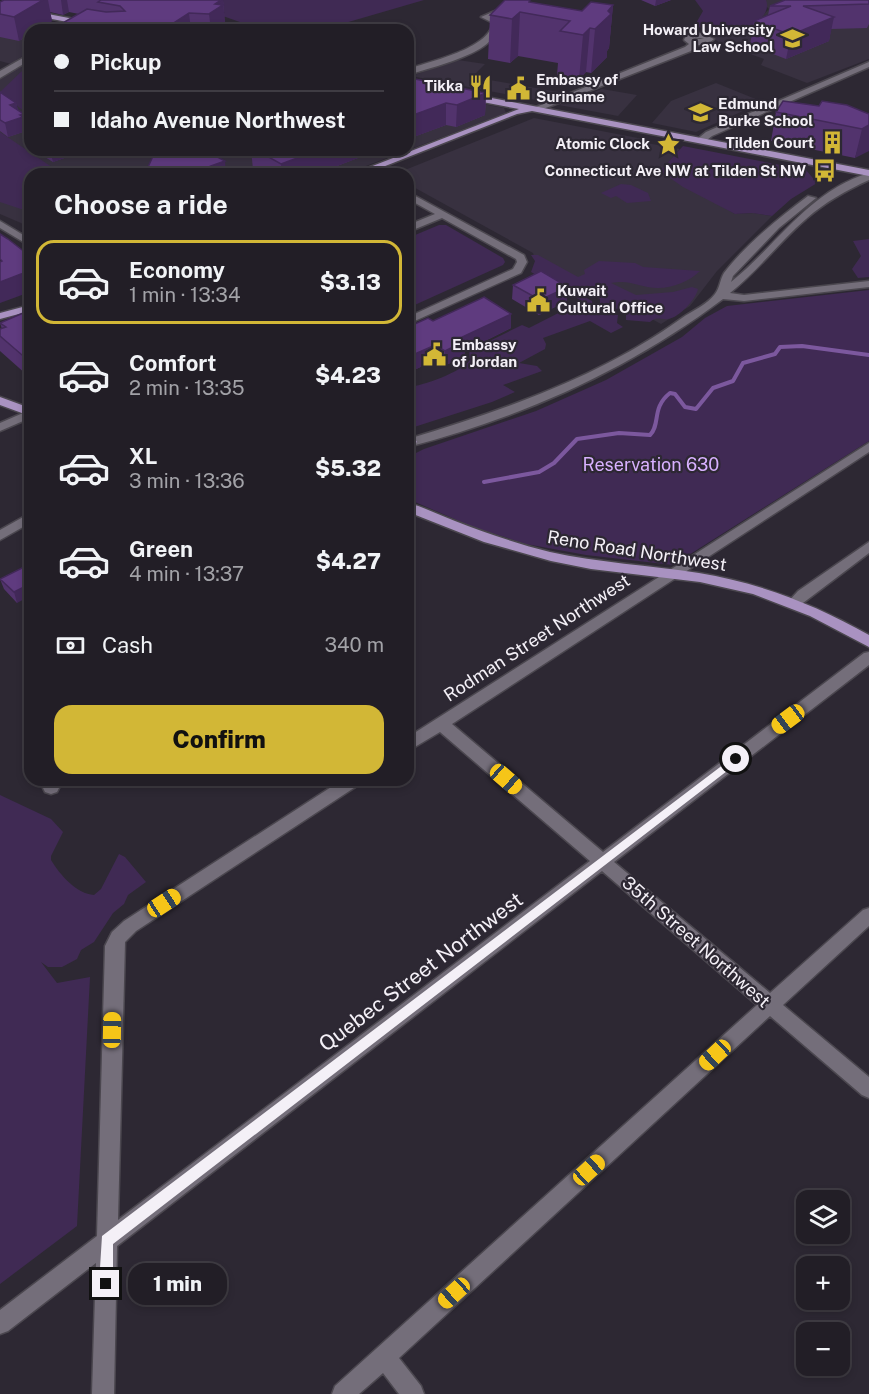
<!DOCTYPE html>
<meta charset="utf-8">
<style>
:root{--surface:#221e26;--page:#2e2b32;--text:#f1f3f6;--muted:#a2a2a7;--line:#3f3c43;--accent:#d2b736}
body{margin:0;font-family:"Public Sans",sans-serif;background:var(--page);color:var(--text);height:100vh;display:flex;flex-direction:column;font-size:22px;white-space:nowrap}
*{box-sizing:border-box;margin:0}
p{font-size:20px;color:var(--muted)}
.icon{flex:none;width:33px;height:33px;fill:none;stroke:currentColor;stroke-width:2;stroke-linecap:round;stroke-linejoin:round}
.map{position:relative;flex:1;overflow:hidden}
.panel{position:absolute;left:24px;top:168px;width:390px;height:618px;display:flex;flex-direction:column;background:var(--surface);border-radius:18px;box-shadow:0 3px 9px #0003,0 0 0 2px var(--line)}
.panel>*{flex:none}
.banner{position:absolute;left:24px;top:24px;width:390px;height:132px;border-radius:18px;box-shadow:0 3px 9px #0003,0 0 0 2px var(--line);display:grid;align-content:center;height:132px;padding:0 30px;background:var(--surface)}
.controls{position:absolute;left:796px;top:1190px;display:grid;gap:12px}
.controls a{display:grid;place-items:center;width:54px;height:54px;border-radius:12px;background:var(--surface);box-shadow:0 3px 9px #0003,0 0 0 2px var(--line);font-size:30px}
.end{position:absolute;width:27px;height:27px;margin:-14px;border:8px solid #f4f0f7;background:#111;box-shadow:0 0 0 3px #111}
.from{border-radius:50%}
.bubble{position:absolute;height:42px;border-radius:18px;background:var(--surface);box-shadow:0 3px 9px #0003,0 0 0 2px var(--line);font-size:20px;font-weight:800;line-height:42px;text-align:center}
.car{position:absolute;width:18px;height:36px;margin:-18px -9px;border-radius:8px;box-shadow:0 0 4px 2px #0007;background:linear-gradient(#f5c518 24%,#345 0 40%,#f5c518 0 76%,#345 0 86%,#f5c518 0)}
.banner b{display:flex;align-items:center;gap:21px;height:57px;font-size:22px}
.banner b+b{border-top:2px solid var(--line)}
.banner i{width:15px;height:15px;background:var(--text)}
ul{padding:0;list-style:none}
li{display:flex;align-items:center;gap:18px;height:84px;margin:0 12px 9px;padding:0 18px;border:3px solid transparent;border-radius:18px}
li div{flex:1}
li b{display:block;font-size:22px}
li em{font-style:normal;font-weight:800}
li.selected{border-color:var(--accent)}
li>.icon{width:54px;height:54px;stroke-width:1.5}
h2{padding:0 30px;font-size:27px;line-height:72px}
.pay{display:flex;align-items:center;gap:15px;height:66px;padding:0 30px;font-size:22px}
.pay p{margin-inline-start:auto}
.primary-button{display:flex;gap:12px;margin-top:auto;padding:12px 30px}
.primary-button a{flex:1;height:69px;border-radius:18px;background:var(--accent);color:#111;font-size:24px;font-weight:800;line-height:69px;text-align:center}
.map>svg:first-child{display:block}
.built{fill:#383140}
.green{fill:#402a54}
.lines{fill:none;stroke-linecap:round;stroke-linejoin:round}
.stream{stroke:#7c589e;stroke-width:4}
.minor-casing{stroke:#4b474f;stroke-width:3}
.major-casing{stroke:#4b474f;stroke-width:3}
.minor{fill:#746e7a;fill-rule:evenodd}
.major{fill:#a992c1;fill-rule:evenodd}
.wall{fill:#52336d}
.shaded-wall{fill:#422959}
.building{fill:#5f3b7f;stroke:#422959;stroke-width:1.5}
.route{fill:#f4f0f7}
.labels{text-anchor:middle;stroke-width:4.5;stroke-linejoin:round;paint-order:stroke}
.far-poi-label{font-size:15px;font-weight:bold;fill:#f4f0f7;stroke:#2d2833;text-anchor:end}
.park-label{font-size:18px;fill:#d8b1ff;stroke:#2d2833}
.street-label{font-size:18px;fill:#f4f0f7;stroke:#2d2833}
.near-street-label{font-size:21px;fill:#f4f0f7;stroke:#2d2833}
</style>
<div class="map">
<svg width="869" height="1394" viewBox="0 0 869 1394">
<rect width="100%" height="100%" fill="#2d2833"/>
<path class="built" d="M760,0H869V59L807,83L761,65L764,59L720,43L709,35L723,33L763,15L769,9Z
M0,14L67,26L62,30H30V51L11,64L0,61Z
M30,60V150H408L345,174H30V229L21,223L0,214V77L19,68Z
M458,60L485,64L472,77L559,92L536,100L411,76Z
M716,83L763,102L696,132L652,123L671,101Z
M602,89L637,95L618,116L559,105Z
M408,90L504,108L506,113L408,150Z
M534,118L643,139L641,142L680,149L661,171L735,214L753,213L772,216L717,271L690,306L661,324L543,260L535,259L533,253L408,184V174H395Z"/>
<path class="green" d="M152,0H424L345,23L310,30H262L220,15Z
M695,0H766C774,20 735,37 718,35C711,34 702,28 695,25L703,11Z
M22,71L30,72V111L25,112L0,92Z
M0,132L62,174H30V212L0,202Z
M683,146L806,170L817,183L791,199L772,216L752,213L735,214L683,187L660,171Z
M621,184L631,185L648,193L651,201L627,203L616,196L611,198L601,193Z
M439,225H446L503,258L505,262L503,265L408,308V238Z
M869,239V277L858,278L852,269L861,256L853,241Z
M531,255H538L578,277L585,274L584,270L599,261L635,263L643,267L700,271C690,281 673,288 658,288C639,288 632,279 611,283L636,295L673,292L692,287L698,289C696,299 679,318 668,319C660,320 657,316 650,322L626,320V315L630,311C620,305 610,313 600,307V299L584,291L583,296L592,301L593,311L601,315H618L617,323L623,327L611,333L590,321L543,338L546,344L545,349L519,363L537,366L542,371L503,385L515,392L492,402L408,429V387C423,386 461,372 470,360L469,351L522,325L529,328L582,301L531,272L535,261Z
M869,290V441L673,565L586,555L526,544L473,527L408,499V457L424,449L536,411L606,380L682,337L705,318L727,306Z
M0,795L51,819L63,832L51,856V860C60,875 77,894 94,895L101,889L119,854L125,857L146,882L128,895L124,904L113,913L94,942L81,950L77,959L62,967H48L41,962L57,983L90,977L77,1226L0,1284Z"/>
<g class="lines">
<path class="stream" d="M484,482L539,472L554,463L577,439L619,433L650,435C661,424 651,408 670,393L675,394L685,407L696,409L713,388L733,381L743,363L775,354L780,347L802,346L869,355"/>
<defs>
<path id="minor" d="M495,11L504,12L508,18C497,27 498,36 484,46C466,59 430,68 408,75V69C431,61 488,49 493,23L481,17ZM496,15L499,17H492Z
M701,33L714,39L707,45H696L691,51L538,111L531,109L685,47L689,44L684,40L686,35ZM700,38L704,39H692Z
M30,54V60L0,78V71Z
M869,62V67L712,136L703,143L695,141L706,132Z
M869,173V180C847,190 825,202 806,219C779,242 758,271 730,293L744,295L869,281V287L744,301L723,299C630,369 521,418 408,447V439C504,410 600,377 682,318C692,311 708,304 715,294C720,288 720,279 724,273C745,245 780,217 808,196L816,198L779,228L733,276L731,282C777,245 809,191 869,173Z
M408,192L524,255L527,262L521,273L408,324V317L513,269L517,262L516,259L442,218L408,232V225L435,214L408,199Z
M0,221L30,239V246L0,228Z
M30,410V418L0,431V423Z
M869,443V452L452,724L603,852L864,653L869,652V665L614,862L770,993L863,910L869,908V926L783,1005L869,1077V1098L862,1095L770,1016L399,1358L421,1386L424,1394H399L383,1373L359,1394H332L335,1386L757,1005L602,871L117,1246L114,1394H92L96,1263L8,1331L0,1334V1310L97,1236L105,946L112,932L124,921L342,780H362L360,784L136,931L125,942L118,1220L590,861L440,732L408,751V737Z
M25,516L30,517V523L0,540V530Z
M869,542V553L799,606H789L787,603L798,591Z
M47,780H63L57,792L51,794L45,792L43,788Z"/>
<path id="major" d="M0,5L122,28L126,30H109L0,9Z
M465,93L869,170V176L532,111L517,114L365,174H352L519,109L462,98V94Z
M30,305V311L0,319V313Z
M0,397L30,408V416L0,405Z
M408,439H415L417,442L408,448Z
M408,503C424,507 439,515 455,521C486,533 518,544 550,552C599,563 649,565 699,573C760,583 816,605 869,635V647L810,616L753,594L700,582L591,569L551,561L484,542L408,512Z"/>
</defs>
<use href="#minor" class="minor-casing"/>
<use href="#major" class="major-casing"/>
<use href="#minor" class="minor"/>
<use href="#major" class="major"/>
</g>
<path class="wall" d="M4,0H223L225,25L218,30H54V28L79,14L69,12L63,15L50,12L52,21L19,41L0,37V2Z
M641,0H671L655,6Z
M869,0V24L867,28L831,29L829,41L786,59L750,45L754,21L768,15L770,6Z
M535,3L582,11L613,5L609,48L607,51V57L591,73L586,72L579,79L557,75L558,63L518,56L510,63L488,59L490,15Z
M408,86L486,93L485,115L456,127L446,125L408,139Z
M0,92L16,103L18,111L24,114L27,128H26V131L8,137L0,131Z
M776,112L869,114L855,158L771,141Z
M37,150H87L53,162L37,152Z
M251,150H379L316,174H261L253,169Z
M513,285L567,301L539,315L512,299Z
M30,310V373L27,375L0,351V329H2L0,323Z
M433,321L511,328L465,351V356L444,366L435,360L408,373V327Z
M30,564L17,603L4,589L0,579Z"/>
<path class="shaded-wall" d="M43,0H48L52,21L37,30H30V34L19,41L14,17Z
M61,0H67L69,12L63,15Z
M221,0H223L225,25L218,30H211L209,14L215,4Z
M656,0H671L655,6Z
M613,5L609,48L607,51V57L591,73L595,29Z
M520,12L518,56L510,63L512,19Z
M189,13L191,30H163Z
M834,17L829,41L786,59L791,35Z
M590,28L586,72L579,79L583,35Z
M486,93L485,115L456,127L457,105Z
M16,103L20,116L10,105Z
M446,103V125L408,139V117Z
M24,114L27,128H26V131L8,137L5,123Z
M869,125V151L855,158L862,129Z
M50,150H87L53,162Z
M319,150H379L316,174H282L281,164Z
M225,161L226,174H212L211,166Z
M30,272V292L0,303V282L21,274Z
M568,287L567,301L539,315L540,300Z
M511,314V328L465,351V356L444,366L445,351L460,338Z
M435,345V360L408,373V357Z
M30,352V373L27,375L22,355Z
M30,584V596L17,603L14,592Z"/>
<path class="building" d="M4,0H43L14,17L0,14V2Z
M101,0H221L215,4L223,5L209,14L189,13L163,30H63L54,28L87,9L106,12L125,11L120,6L98,2Z
M505,0H530L529,2L582,11L591,2L613,5L608,11L611,14L595,29L590,28L583,35L560,31L570,21L520,12L512,19L490,15Z
M785,0H869V4L803,6L834,17L791,35L754,21L791,6H770Z
M415,79L486,93L457,105L446,103L408,117V86Z
M0,92L16,103L10,105L24,114L20,115L23,117L5,123L0,120Z
M783,101L819,106L822,101L847,105L869,114V125L862,129L776,112Z
M256,150H319L281,164Z
M171,151L210,153L225,161L211,166L225,174H145L153,156Z
M0,234L8,239L30,256V272L21,274L0,282V262L2,261L0,259Z
M541,271L568,287L540,300L513,285Z
M484,297L511,314L460,338L465,341L445,351L435,345L408,357V327L428,318L433,321Z
M30,310V352L22,355L0,336V329L6,327L0,323Z
M30,564V584L14,592L0,579Z"/>
<path class="route" d="M736,755L741,759L740,761L113,1244V1284L111,1289L106,1291L101,1289L99,1284L102,1236Z"/>
<defs>
<symbol id="university-bare" viewBox="-9 -9 18 18"><path d="M0-5L7-2L0 1L-7-2ZM-4 1L0 2.5L4 1V4Q0 6-4 4Z" fill="#d2b736" stroke="#2d2833" stroke-width="2.5" paint-order="stroke"/></symbol>
<symbol id="restaurant-bare" viewBox="-9 -9 18 18"><path d="M-5-6h1v4h1v-4h1v4h1v-4h1v5L-1.5 .5V6h-2V.5L-5-1ZM5-6V6H3V1.5H1.5Q1.5-4 5-6Z" fill="#d2b736" stroke="#2d2833" stroke-width="2.5" paint-order="stroke"/></symbol>
<symbol id="civic-bare" viewBox="-9 -9 18 18"><path d="M-.6-6.5H3V-4.5H.6V-3L4-1V1h2V6H-6V1h2V-1L-.6-3ZM-1.2 2.5V6h2.4V2.5Z" fill="#d2b736" stroke="#2d2833" stroke-width="2.5" paint-order="stroke"/></symbol>
<symbol id="school-bare" viewBox="-9 -9 18 18"><path d="M0-5L7-2L0 1L-7-2ZM-4 1L0 2.5L4 1V4Q0 6-4 4Z" fill="#d2b736" stroke="#2d2833" stroke-width="2.5" paint-order="stroke"/></symbol>
<symbol id="building-bare" viewBox="-9 -9 18 18"><path d="M-4-6H4V6H1V3H-1V6H-4ZM-2.5-4.3h1.7v1.8h-1.7ZM.8-4.3h1.7v1.8H.8ZM-2.5-1h1.7V.8h-1.7ZM.8-1h1.7V.8H.8Z" fill="#d2b736" stroke="#2d2833" stroke-width="2.5" paint-order="stroke"/></symbol>
<symbol id="sight-bare" viewBox="-9 -9 18 18"><path d="M0-6L1.8-2.2L6-1.7L2.9 1.2L3.7 5.4L0 3.3L-3.7 5.4L-2.9 1.2L-6-1.7L-1.8-2.2Z" fill="#d2b736" stroke="#2d2833" stroke-width="2.5" paint-order="stroke"/></symbol>
<symbol id="bus-bare" viewBox="-9 -9 18 18"><path d="M-5-6H5V4H4V6H2V4H-2V6H-4V4H-5ZM-3.5-4V0h7V-4ZM-3.5 1.2v1.5H-2V1.2ZM2 1.2v1.5H3.5V1.2Z" fill="#d2b736" stroke="#2d2833" stroke-width="2.5" paint-order="stroke"/></symbol>
</defs>
<g fill-rule="evenodd">
<use href="#university-bare" x="776" y="22" width="33" height="33"/>
<use href="#restaurant-bare" x="464" y="70" width="33" height="33"/>
<use href="#civic-bare" x="502" y="72" width="33" height="33"/>
<use href="#school-bare" x="684" y="96" width="33" height="33"/>
<use href="#building-bare" x="816" y="126" width="33" height="33"/>
<use href="#sight-bare" x="652" y="128" width="33" height="33"/>
<use href="#bus-bare" x="808" y="154" width="33" height="33"/>
<use href="#civic-bare" x="522" y="284" width="33" height="33"/>
<use href="#civic-bare" x="418" y="338" width="33" height="33"/>
</g>
<g class="labels">
<g class="far-poi-label">
<text x="774" y="35">Howard University<tspan x="774" dy="17">Law School</tspan></text>
<text x="536" y="85" text-anchor="start">Embassy of<tspan x="536" dy="17">Suriname</tspan></text>
<text x="463" y="91">Tikka</text>
<text x="718" y="109" text-anchor="start">Edmund<tspan x="718" dy="17">Burke School</tspan></text>
<text x="814" y="148">Tilden Court</text>
<text x="650" y="149">Atomic Clock</text>
<text x="806" y="176">Connecticut Ave NW at Tilden St NW</text>
<text x="557" y="296" text-anchor="start">Kuwait<tspan x="557" dy="17">Cultural Office</tspan></text>
<text x="452" y="350" text-anchor="start">Embassy<tspan x="452" dy="17">of Jordan</tspan></text>
</g>
<g class="park-label">
<text x="651" y="471">Reservation 630</text>
</g>
<g class="street-label">
<text transform="translate(637 551) rotate(9)" y="6">Reno Road Northwest</text>
<text transform="translate(537 638) rotate(-33)" y="6">Rodman Street Northwest</text>
<text transform="translate(696 942) rotate(41)" y="6">35th Street Northwest</text>
</g>
<g class="near-street-label">
<text transform="translate(421 972) rotate(-37)" y="7">Quebec Street Northwest</text>
</g>
</g>
</svg>
<div class="controls">
<a><svg class="icon" aria-label="layers" viewBox="0 0 24 24"><path d="M12 4l9 5-9 5-9-5zM3 14l9 5 9-5"/></svg></a>
<a>+</a>
<a>−</a>
</div>
<i class="end from" style="left:736px;top:759px"></i>
<i class="end" style="left:106px;top:1284px"></i>
<div class="bubble" style="left:128px;top:1263px;width:99px">1 min</div>
<i class="car" style="left:788px;top:719px;rotate:233deg"></i>
<i class="car" style="left:506px;top:779px;rotate:131deg"></i>
<i class="car" style="left:164px;top:903px;rotate:57deg"></i>
<i class="car" style="left:112px;top:1030px;rotate:1deg"></i>
<i class="car" style="left:715px;top:1055px;rotate:227deg"></i>
<i class="car" style="left:589px;top:1170px;rotate:48deg"></i>
<i class="car" style="left:454px;top:1293px;rotate:228deg"></i>
<div class="banner">
<b><i class="from"></i>Pickup</b>
<b><i></i>Idaho Avenue Northwest</b>
</div>
<section class="panel">
<h2>Choose a ride</h2>
<ul>
<li class="selected"><svg class="icon" aria-label="car" viewBox="0 0 24 24"><path d="M5 17H2v-5l4-1 3-4h7l3 4 3 1v5h-3M9 17h6M6 11h13"/><circle cx="7" cy="17" r="2"/><circle cx="17" cy="17" r="2"/></svg><div><b>Economy</b><p>1 min · 13:34</p></div><em>$3.13</em></li>
<li><svg class="icon" aria-label="car" viewBox="0 0 24 24"><path d="M5 17H2v-5l4-1 3-4h7l3 4 3 1v5h-3M9 17h6M6 11h13"/><circle cx="7" cy="17" r="2"/><circle cx="17" cy="17" r="2"/></svg><div><b>Comfort</b><p>2 min · 13:35</p></div><em>$4.23</em></li>
<li><svg class="icon" aria-label="car" viewBox="0 0 24 24"><path d="M5 17H2v-5l4-1 3-4h7l3 4 3 1v5h-3M9 17h6M6 11h13"/><circle cx="7" cy="17" r="2"/><circle cx="17" cy="17" r="2"/></svg><div><b>XL</b><p>3 min · 13:36</p></div><em>$5.32</em></li>
<li><svg class="icon" aria-label="car" viewBox="0 0 24 24"><path d="M5 17H2v-5l4-1 3-4h7l3 4 3 1v5h-3M9 17h6M6 11h13"/><circle cx="7" cy="17" r="2"/><circle cx="17" cy="17" r="2"/></svg><div><b>Green</b><p>4 min · 13:37</p></div><em>$4.27</em></li>
</ul>
<div class="pay"><svg class="icon" aria-label="cash" viewBox="0 0 24 24"><path d="M3 7h18v10H3z"/><circle cx="12" cy="12" r="2"/></svg>Cash<p>340 m</p></div>
<div class="primary-button"><a>Confirm</a></div>
</section>
</div>
